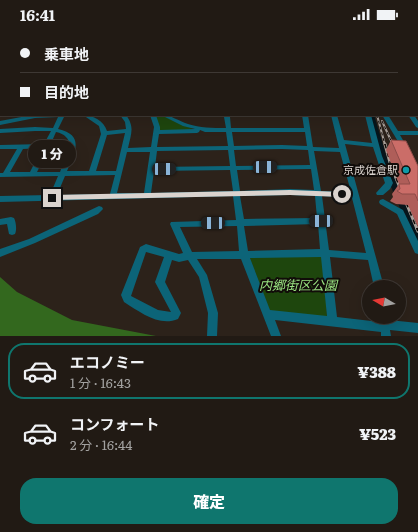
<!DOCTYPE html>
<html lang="ja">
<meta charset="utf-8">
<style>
:root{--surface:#211a14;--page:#29231d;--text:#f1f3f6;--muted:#a2a1a0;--line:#3e3834;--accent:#0f766e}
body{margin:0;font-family:Literata,"Noto Sans JP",serif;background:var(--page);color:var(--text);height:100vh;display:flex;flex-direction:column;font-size:15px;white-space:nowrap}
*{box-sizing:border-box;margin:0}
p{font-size:13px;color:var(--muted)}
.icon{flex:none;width:22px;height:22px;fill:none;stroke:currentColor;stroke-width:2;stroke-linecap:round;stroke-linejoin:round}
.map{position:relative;height:308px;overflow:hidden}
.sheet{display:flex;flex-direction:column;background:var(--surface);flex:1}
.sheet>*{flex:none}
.top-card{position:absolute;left:0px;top:0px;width:418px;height:88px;box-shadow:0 4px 16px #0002,0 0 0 1px var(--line);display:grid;align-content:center;height:88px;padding:0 20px;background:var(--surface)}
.needle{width:26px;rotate:280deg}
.tools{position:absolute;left:362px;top:252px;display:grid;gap:8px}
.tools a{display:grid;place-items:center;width:44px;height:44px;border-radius:50%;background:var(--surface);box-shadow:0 4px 16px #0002,0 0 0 1px var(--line);font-size:20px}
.end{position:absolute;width:18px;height:18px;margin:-9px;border:5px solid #dad3ce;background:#111;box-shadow:0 0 0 2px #111}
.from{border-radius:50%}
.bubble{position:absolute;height:28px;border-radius:14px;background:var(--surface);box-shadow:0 4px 16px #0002,0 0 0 1px var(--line);font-size:13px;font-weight:800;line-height:28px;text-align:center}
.car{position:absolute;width:12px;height:24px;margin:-12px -6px;border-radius:5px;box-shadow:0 0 3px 1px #0007;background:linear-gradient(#222 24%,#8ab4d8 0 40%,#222 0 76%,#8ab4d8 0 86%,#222 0)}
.top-card b{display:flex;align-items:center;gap:14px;height:38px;font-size:15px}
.top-card b+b{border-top:1px solid var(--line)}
.top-card i{width:10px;height:10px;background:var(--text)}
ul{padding:7px 0 0;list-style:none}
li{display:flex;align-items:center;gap:12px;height:56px;margin:0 8px 6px;padding:0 12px;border:2px solid transparent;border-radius:16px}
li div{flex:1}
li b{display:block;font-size:15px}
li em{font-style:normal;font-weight:800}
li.active{border-color:var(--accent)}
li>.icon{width:36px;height:36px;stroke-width:1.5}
.action{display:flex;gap:8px;margin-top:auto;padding:8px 20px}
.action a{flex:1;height:46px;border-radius:16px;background:var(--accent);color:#fff;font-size:16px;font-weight:800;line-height:46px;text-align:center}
.status{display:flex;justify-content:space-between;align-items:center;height:28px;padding:0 20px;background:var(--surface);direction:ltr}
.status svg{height:11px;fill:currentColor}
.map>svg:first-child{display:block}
.green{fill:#1e460d}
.forest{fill:#33681e}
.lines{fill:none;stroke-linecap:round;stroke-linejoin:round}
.river{fill:#06151b;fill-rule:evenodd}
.minor{fill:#0c6478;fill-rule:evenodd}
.rail-far2-casing{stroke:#a8a09a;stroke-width:2}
.rail-far1-casing{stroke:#a8a09a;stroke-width:3}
.rail-casing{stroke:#a8a09a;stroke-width:3.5}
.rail-far2{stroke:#110c09;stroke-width:1;stroke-dasharray:3;stroke-linecap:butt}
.rail-far1{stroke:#110c09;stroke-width:1.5;stroke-dasharray:4.5;stroke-linecap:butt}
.rail{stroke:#110c09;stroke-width:2;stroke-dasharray:6;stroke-linecap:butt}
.wall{fill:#af5e59}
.building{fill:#cb6d68;stroke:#8e4c49}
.route{fill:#dad3ce}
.culture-dot{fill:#0f9aa8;stroke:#110c09;stroke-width:1.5}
.labels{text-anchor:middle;stroke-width:4;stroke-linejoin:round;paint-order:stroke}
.poi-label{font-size:11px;fill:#dad3ce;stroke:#110c09;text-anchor:end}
.near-park-label{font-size:13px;font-style:italic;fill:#9ae482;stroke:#110c09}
</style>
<div class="status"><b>16:41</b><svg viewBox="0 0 49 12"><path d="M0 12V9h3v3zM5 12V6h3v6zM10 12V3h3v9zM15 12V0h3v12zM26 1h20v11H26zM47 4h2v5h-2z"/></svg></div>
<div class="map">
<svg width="418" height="308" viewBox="0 0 418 308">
<rect width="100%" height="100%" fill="#2c221a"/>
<path class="green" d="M0,0H254V1H1L0,18Z
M155,87H162L195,102H158L157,90Z
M321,227L325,230L327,291L270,283L249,228Z"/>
<path class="forest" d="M0,249L17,264L72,292L156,308H0Z"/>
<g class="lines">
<path class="river" d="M366,87H374L387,130L418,199V215L414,214L413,211L379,130Z"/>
<path class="minor" d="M270,0H274V1H270Z
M304,0H308L309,1H305Z
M343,0H347L348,1H344Z
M417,2H418V4H417Z
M417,82H418V86H417Z
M32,87H65L58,101C86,107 74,126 67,143H89L101,106L99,98L83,87C93,87 104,93 107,103L126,101L125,94L120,87H126C135,99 131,106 128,120L151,119L154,99L150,87H156L160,99V102L195,101L183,98L161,87C172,87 178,93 188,96C200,100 212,100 226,100L224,89L219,87H257L254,89H230L231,100H304L302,87H308L313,119L339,120L331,87H337L344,112L372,115L365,87H371L382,128L393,155L390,161L383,167H377L376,165L385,155L373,119L345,116L384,259H374L368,232L330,229L337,289L380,294L379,289H389V292L418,295V305L390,302L391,308H381V304L275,292L281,308H271L241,231H197L207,247L218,285L217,308H207L208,285L199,249L188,232L179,234L172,232L165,254L181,285L178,291C159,299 140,284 124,274L121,267L140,219L146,216L179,226L183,225L170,196L171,194L236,192L233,168L0,174V168L50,167L58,148L0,149V145H3L17,121H0V117L44,116L51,103H35L0,105V101L35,99L53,100L58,89L35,90L0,97V93ZM200,102L205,104H226L228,118L157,119L159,106L197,105L199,104ZM56,104C65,106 69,110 70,119L49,120ZM232,104H305L307,118L282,117L234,118ZM125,105L116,143H96L107,107ZM42,120L30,144H10L23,121ZM282,121L308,122L310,137L236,138L234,122ZM228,122L230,138L155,139L157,123ZM68,123L60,144H37L47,124ZM314,123L340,124L351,164L321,163ZM127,124H150L144,165H117ZM311,141L314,162L290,161L240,163L237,142ZM230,142L233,163L151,165L154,143ZM115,147L110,166L57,167L65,148ZM290,167L315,168L317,190L244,191L240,168ZM322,168L352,170L366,225L329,222ZM318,196L320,221L248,223L244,198ZM237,198L239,223L192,224L180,199ZM146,224L164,229L155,254L171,284L158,282L131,268ZM321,229L327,288L270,282L250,230Z
M382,87H388L398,103H418V107H400L407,119L406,120H402Z
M408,87H414L418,93V100L416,99Z
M383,171L403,182L418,213V226L415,225L397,186L380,176L379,174L380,172Z
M99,178L102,179L103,181L98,186L35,215L0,229V221L29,211Z
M11,189L14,190C16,194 17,202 15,206L12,207L9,206L7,196L0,197V191Z"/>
<defs>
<path id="rail-far2" d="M377,87L385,117
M382,93L393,117"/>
<path id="rail-far1" d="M385,116L391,138L417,201
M392,116L395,122"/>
<path id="rail" d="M417,200L418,203"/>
</defs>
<use href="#rail-far2" class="rail-far2-casing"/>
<use href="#rail-far1" class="rail-far1-casing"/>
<use href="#rail" class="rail-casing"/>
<use href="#rail-far2" class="rail-far2"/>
<use href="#rail-far1" class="rail-far1"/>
<use href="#rail" class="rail"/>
</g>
<path class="wall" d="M391,112L418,138V199L408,177L396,176L390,173L393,169L392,166L399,156L386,122Z"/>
<path class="building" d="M391,112L406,113L418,138V173L415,166H402L397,163L400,161L399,156H410Z"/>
<path class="route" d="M290,162L342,164L346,166L342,169L290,167L52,172L49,170L52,167Z"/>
<circle class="culture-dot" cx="406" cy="142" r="4"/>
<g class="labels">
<g class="poi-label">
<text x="398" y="146">京成佐倉駅</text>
</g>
<g class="near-park-label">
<text x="298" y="262">内郷街区公園</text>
</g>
</g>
</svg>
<div class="tools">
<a><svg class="needle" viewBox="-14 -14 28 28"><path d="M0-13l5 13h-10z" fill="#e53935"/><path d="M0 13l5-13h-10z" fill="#a2a1a0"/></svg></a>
</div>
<i class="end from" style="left:342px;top:166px"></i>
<i class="end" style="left:52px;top:170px"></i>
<div class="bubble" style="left:28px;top:112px;width:48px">1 分</div>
<i class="car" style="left:265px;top:139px;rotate:89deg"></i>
<i class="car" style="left:164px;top:141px;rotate:89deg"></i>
<i class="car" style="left:321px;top:193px;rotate:269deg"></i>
<i class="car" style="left:213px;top:195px;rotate:269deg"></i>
<div class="top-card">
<b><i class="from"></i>乗車地</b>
<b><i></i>目的地</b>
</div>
</div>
<section class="sheet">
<ul>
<li class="active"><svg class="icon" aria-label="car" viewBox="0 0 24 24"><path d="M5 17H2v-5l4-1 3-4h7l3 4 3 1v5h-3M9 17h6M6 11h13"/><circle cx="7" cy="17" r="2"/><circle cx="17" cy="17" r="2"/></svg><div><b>エコノミー</b><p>1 分 · 16:43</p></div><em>¥388</em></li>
<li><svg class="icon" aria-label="car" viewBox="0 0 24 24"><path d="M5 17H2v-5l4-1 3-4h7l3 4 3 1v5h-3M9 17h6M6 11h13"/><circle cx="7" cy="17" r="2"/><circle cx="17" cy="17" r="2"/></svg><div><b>コンフォート</b><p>2 分 · 16:44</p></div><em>¥523</em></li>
</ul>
<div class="action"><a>確定</a></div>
</section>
